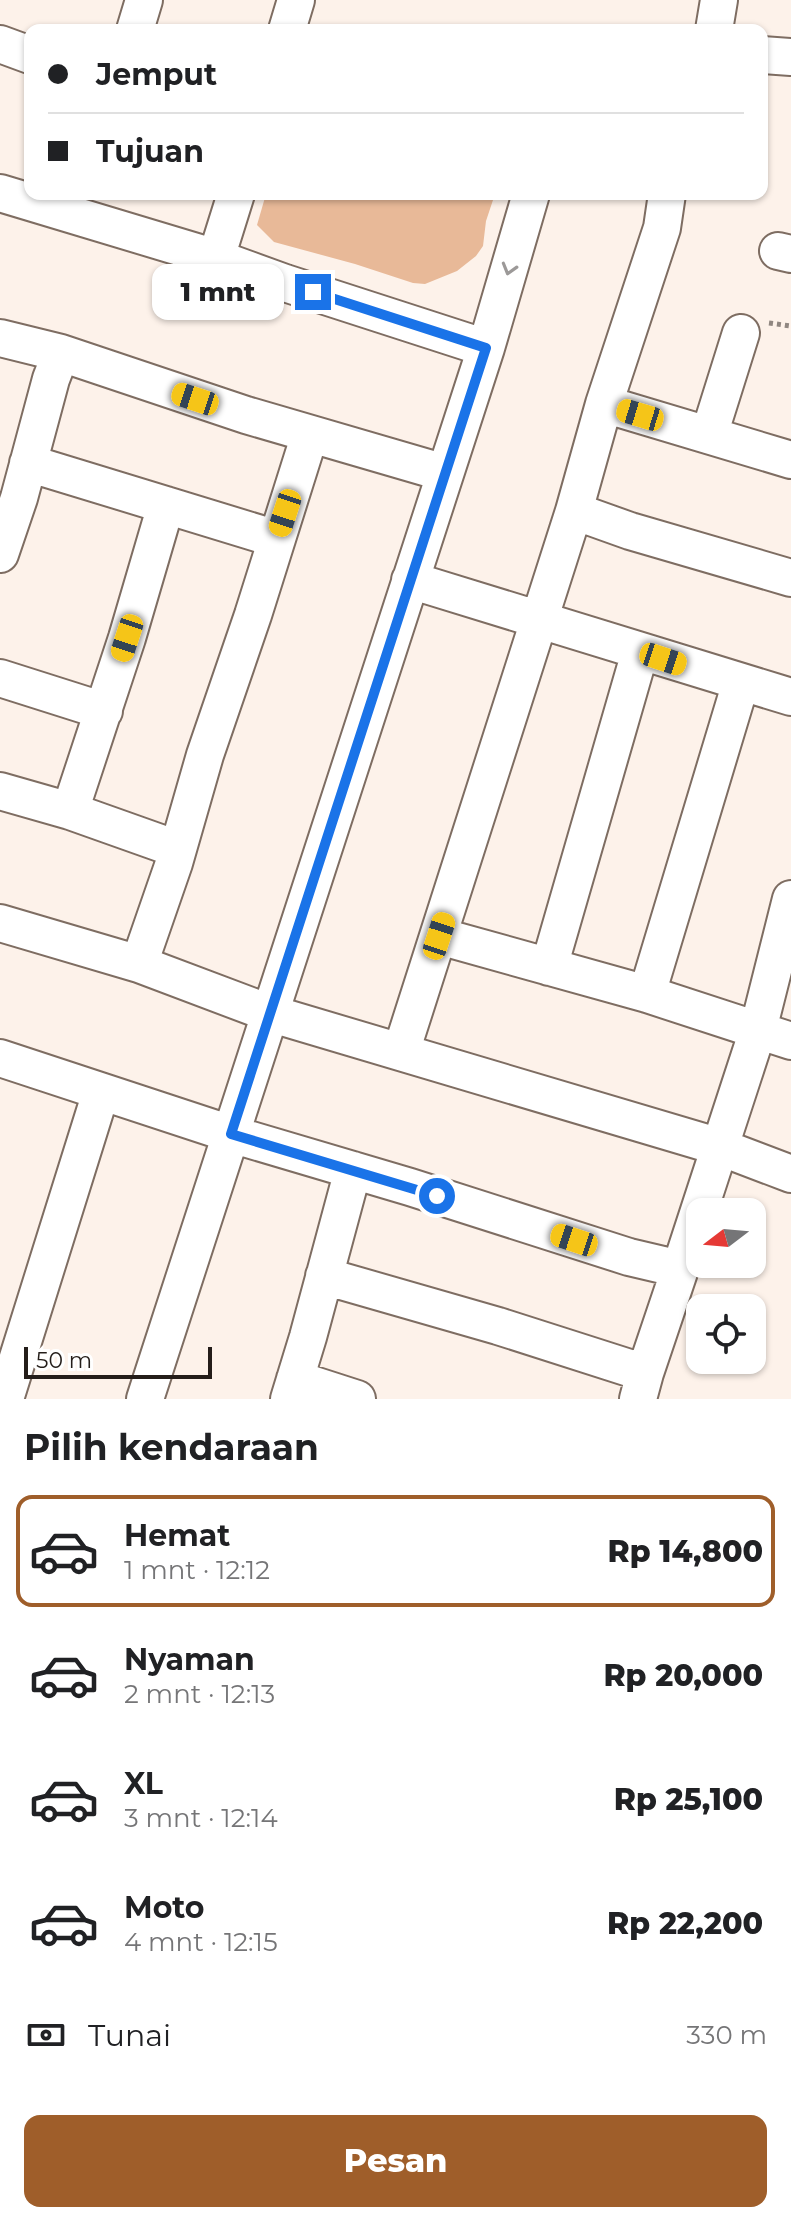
<!DOCTYPE html>
<html lang="id">
<meta charset="utf-8">
<style>
:root{--surface:#fff;--page:#f6f6f6;--text:#202124;--muted:#757577;--line:#e0e0e0;--accent:#9f5e2a}
body{margin:0;font-family:Montserrat,sans-serif;background:var(--page);color:var(--text);height:100vh;display:flex;flex-direction:column;font-size:30px;white-space:nowrap}
*{box-sizing:border-box;margin:0}
p{font-size:26px;color:var(--muted)}
.icon{flex:none;width:44px;height:44px;fill:none;stroke:currentColor;stroke-width:2;stroke-linecap:round;stroke-linejoin:round}
.map{position:relative;height:1399px;overflow:hidden}
.sheet{display:flex;flex-direction:column;background:var(--surface);flex:1}
.sheet>*{flex:none}
.banner{position:absolute;left:24px;top:24px;width:744px;height:176px;border-radius:16px;box-shadow:0 2px 6px #0004;display:grid;align-content:center;height:176px;padding:0 24px;background:var(--surface)}
.needle{width:52px;rotate:254deg}
.fabs{position:absolute;left:686px;top:1198px;display:grid;gap:16px}
.fabs a{display:grid;place-items:center;width:80px;height:80px;border-radius:16px;background:var(--surface);box-shadow:0 2px 6px #0004;font-size:40px}
.scale{position:absolute;left:24px;bottom:20px;width:188px;box-sizing:border-box;padding-left:8px;border:4px solid #241d19;border-top:0;font-size:22px;line-height:28px;white-space:nowrap;color:#241d19;-webkit-text-stroke:6px #fff;paint-order:stroke}
.end{position:absolute;width:36px;height:36px;margin:-18px;border:10px solid #1a73e8;background:#fff;box-shadow:0 0 0 4px #fff}
.from{border-radius:50%}
.bubble{position:absolute;height:56px;border-radius:16px;background:var(--surface);box-shadow:0 2px 6px #0004;font-size:26px;font-weight:800;line-height:56px;text-align:center}
.car{position:absolute;width:24px;height:48px;margin:-24px -12px;border-radius:10px;box-shadow:0 0 6px 2px #0007;background:linear-gradient(#f5c518 24%,#345 0 40%,#f5c518 0 76%,#345 0 86%,#f5c518 0)}
.banner b{display:flex;align-items:center;gap:28px;height:76px;font-size:30px}
.banner b+b{border-top:2px solid var(--line)}
.banner i{width:20px;height:20px;background:var(--text)}
ul{padding:0;list-style:none}
li{display:flex;align-items:center;gap:24px;height:112px;margin:0 16px 12px;padding:0 8px;border:4px solid transparent;border-radius:16px}
li div{flex:1}
li b{display:block;font-size:30px}
li em{font-style:normal;font-weight:800}
li.active{border-color:var(--accent)}
li>.icon{width:72px;height:72px;stroke-width:1.5}
h2{padding:0 24px;font-size:36px;line-height:96px}
.pay{display:flex;align-items:center;gap:20px;height:88px;padding:0 24px;font-size:30px}
.pay p{margin-inline-start:auto}
.cta{display:flex;gap:16px;margin-top:auto;padding:16px 24px}
.cta a{flex:1;height:92px;border-radius:16px;background:var(--accent);color:#fff;font-size:32px;font-weight:800;line-height:92px;text-align:center}
.map>svg:first-child{display:block}
.green{fill:#e8b998}
.lines{fill:none;stroke-linecap:round;stroke-linejoin:round}
.minor-casing{stroke:#7e6d62;stroke-width:40}
.path{stroke:#908781;stroke-width:5;stroke-dasharray:4 4;stroke-linecap:butt}
.minor{stroke:#fff;stroke-width:36}
.oneway{stroke:#9c9998}
.route{stroke:#1a73e8;stroke-width:10}
</style>
<div class="map">
<svg width="791" height="1399" viewBox="0 0 791 1399">
<rect width="100%" height="100%" fill="#fdf2ea"/>
<path class="green" d="M266,194H495L486,221L483,246L476,256L457,271L425,284L413,283L355,264L274,242L257,225Z"/>
<g class="lines">
<defs>
<path id="minor" d="M135,30L144,0
M287,30L296,0
M714,30L719,0
M0,44L30,55
M762,55L791,57
M0,193L216,258L285,283L486,348
M778,251L791,254
M216,258L236,194
M0,338L61,353
M604,404L791,460
M709,435L741,333
M28,463L277,539
M166,505L127,638L70,811L177,849
M574,511L604,404L662,228L667,194
M0,554L19,498L51,379L61,353L246,415L445,473
M410,580L791,697
M0,678L104,711
M0,791L70,811
M0,923L139,964L269,1013L720,1147L791,1174
M439,936L647,994L791,1041
M139,964L174,863L205,755L253,615L310,434
M549,967L640,652
M647,994L741,682
M401,1052L574,511L630,531L791,578
M0,1058L231,1134L410,1187L629,1257L680,1269L758,1030L791,899
M324,1276L498,1326L645,1373
M295,1379L357,1399
M5,1399L101,1092
M145,1399L486,348L531,194
M289,1399L308,1337L353,1170
M638,1399L645,1373L680,1269"/>
</defs>
<use href="#minor" class="minor-casing"/>
<path class="path" d="M769,323L791,326"/>
<use href="#minor" class="minor"/>
</g>
<defs><path id="oneway-chevron" d="M-2-3.5L2.5 0L-2 3.5" fill="none" stroke-width="1.6" stroke-linecap="round" stroke-linejoin="round" transform="scale(2)"/></defs>
<use class="oneway" href="#oneway-chevron" transform="translate(509 269) rotate(106)"/>
<g class="lines">
<path class="route" d="M313,292L486,348L231,1134L437,1196"/>
</g>
</svg>
<div class="fabs">
<a><svg class="needle" viewBox="-14 -14 28 28"><path d="M0-13l5 13h-10z" fill="#e53935"/><path d="M0 13l5-13h-10z" fill="#757577"/></svg></a>
<a><svg class="icon" aria-label="locate" viewBox="0 0 24 24"><circle cx="12" cy="12" r="6"/><path d="M12 2v4M12 18v4M2 12h4M18 12h4"/></svg></a>
</div>
<div class="scale">50 m</div>
<i class="end from" style="left:437px;top:1196px"></i>
<i class="end" style="left:313px;top:292px"></i>
<div class="bubble" style="left:152px;top:264px;width:132px">1 mnt</div>
<i class="car" style="left:195px;top:399px;rotate:288deg"></i>
<i class="car" style="left:640px;top:415px;rotate:287deg"></i>
<i class="car" style="left:285px;top:513px;rotate:198deg"></i>
<i class="car" style="left:127px;top:638px;rotate:198deg"></i>
<i class="car" style="left:663px;top:659px;rotate:108deg"></i>
<i class="car" style="left:439px;top:936px;rotate:18deg"></i>
<i class="car" style="left:574px;top:1240px;rotate:288deg"></i>
<div class="banner">
<b><i class="from"></i>Jemput</b>
<b><i></i>Tujuan</b>
</div>
</div>
<section class="sheet">
<h2>Pilih kendaraan</h2>
<ul>
<li class="active"><svg class="icon" aria-label="car" viewBox="0 0 24 24"><path d="M5 17H2v-5l4-1 3-4h7l3 4 3 1v5h-3M9 17h6M6 11h13"/><circle cx="7" cy="17" r="2"/><circle cx="17" cy="17" r="2"/></svg><div><b>Hemat</b><p>1 mnt · 12:12</p></div><em>Rp 14,800</em></li>
<li><svg class="icon" aria-label="car" viewBox="0 0 24 24"><path d="M5 17H2v-5l4-1 3-4h7l3 4 3 1v5h-3M9 17h6M6 11h13"/><circle cx="7" cy="17" r="2"/><circle cx="17" cy="17" r="2"/></svg><div><b>Nyaman</b><p>2 mnt · 12:13</p></div><em>Rp 20,000</em></li>
<li><svg class="icon" aria-label="car" viewBox="0 0 24 24"><path d="M5 17H2v-5l4-1 3-4h7l3 4 3 1v5h-3M9 17h6M6 11h13"/><circle cx="7" cy="17" r="2"/><circle cx="17" cy="17" r="2"/></svg><div><b>XL</b><p>3 mnt · 12:14</p></div><em>Rp 25,100</em></li>
<li><svg class="icon" aria-label="car" viewBox="0 0 24 24"><path d="M5 17H2v-5l4-1 3-4h7l3 4 3 1v5h-3M9 17h6M6 11h13"/><circle cx="7" cy="17" r="2"/><circle cx="17" cy="17" r="2"/></svg><div><b>Moto</b><p>4 mnt · 12:15</p></div><em>Rp 22,200</em></li>
</ul>
<div class="pay"><svg class="icon" aria-label="cash" viewBox="0 0 24 24"><path d="M3 7h18v10H3z"/><circle cx="12" cy="12" r="2"/></svg>Tunai<p>330 m</p></div>
<div class="cta"><a>Pesan</a></div>
</section>
